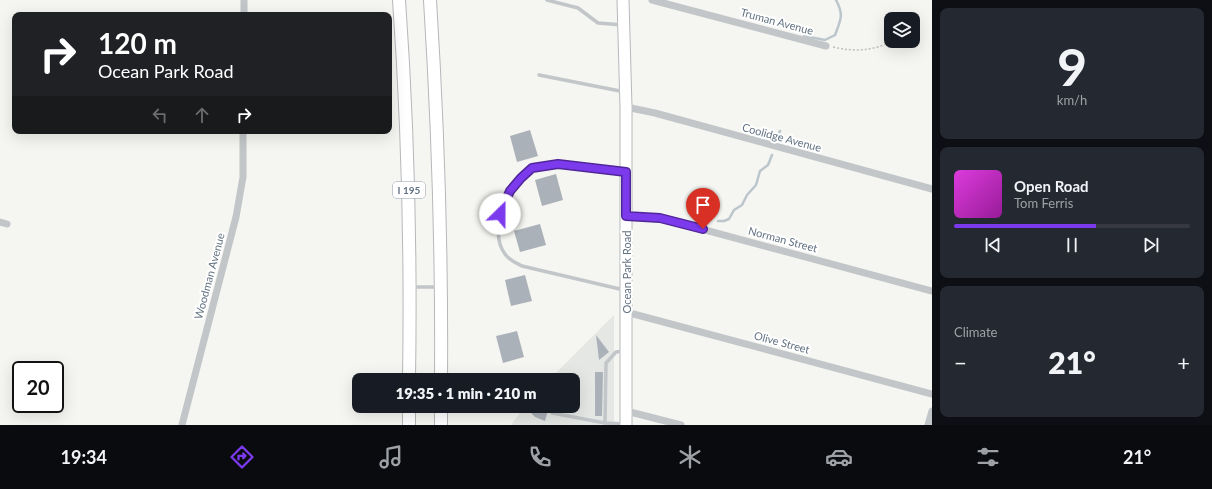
<!DOCTYPE html>
<meta charset="utf-8">
<style>
:root{--surface:#171b24;--page:#242831;--text:#f1f3f6;--muted:#9ea1a6;--line:#363941;--accent:#7c3aed}
body{margin:0;font-family:Lato,sans-serif;background:var(--page);color:var(--text);height:100vh;display:flex;flex-direction:column;font-size:15px;white-space:nowrap}
*{box-sizing:border-box;margin:0}
p{font-size:13px;color:var(--muted)}
.icon{flex:none;width:22px;height:22px;fill:none;stroke:currentColor;stroke-width:2;stroke-linecap:round;stroke-linejoin:round}
.map{position:relative;flex:1;overflow:hidden}
.details{display:flex;flex-direction:column;gap:8px;padding:8px;background:#0d0f14;width:280px}
.details>*{flex:none}
.hud{position:absolute;left:12px;top:12px;width:380px;height:122px;border-radius:8px;box-shadow:0 4px 16px #0002;background:#202124;color:#fff;overflow:hidden}
.fabs{position:absolute;left:884px;top:12px;display:grid;gap:8px}
.fabs a{display:grid;place-items:center;width:36px;height:36px;border-radius:8px;background:var(--surface);box-shadow:0 4px 16px #0002;font-size:20px}
.speed{position:absolute;left:12px;top:361px;display:flex;gap:8px;font-size:20px;font-weight:700;text-align:center}
.speed>*{display:grid;place-content:center;width:52px;height:52px;border-radius:50%;background:var(--surface);box-shadow:0 4px 16px #0002;line-height:1}
.speed .limit{border:2px solid #111;border-radius:6px;background:#fff;color:#111}
.pin{position:absolute;display:grid;place-items:center;width:34px;height:34px;color:#fff;margin:-41px -17px;border-radius:50% 50% 50% 0;rotate:-45deg;box-shadow:0 0 4px #0007}
.pin .icon{rotate:45deg}
.me{position:absolute;width:44px;margin:-22px;rotate:23deg;stroke-linejoin:round;filter:drop-shadow(0 0 3px #0008)}
.turn{display:flex;align-items:center;gap:14px;height:84px;padding:0 20px;font-size:18px}
.turn .icon{width:52px;height:52px;stroke-width:2.5}
.turn b{display:block;font-size:28px;line-height:34px}
.lanes{display:flex;align-items:center;height:38px;padding:0 20px;background:#0003;justify-content:center;gap:20px;direction:ltr}
.lanes .off{opacity:.35}
.big{font-size:30px;font-weight:800;line-height:1.1}
.details .tile{flex:1;display:flex;flex-direction:column;justify-content:center;gap:6px;min-width:0;padding:0 14px;border-radius:8px;background:var(--page)}
.details .dial{align-items:center;gap:0}
.dial b{font-size:52px;line-height:1}
.song{display:flex;align-items:center;gap:12px}
.cover{width:48px;height:48px;border-radius:6px;background:linear-gradient(135deg,hsl(300 70% 55%),hsl(300 70% 35%))}
.played{height:4px;border-radius:2px;background:linear-gradient(90deg,var(--accent) 60%,var(--line) 60%)}
.keys{display:flex;justify-content:space-around;direction:ltr}
.heat{display:flex;justify-content:space-between;align-items:center;font-size:22px;direction:ltr}
.trip{position:absolute;left:352px;top:373px;width:228px;height:40px;border-radius:8px;background:var(--surface);box-shadow:0 4px 16px #0002;font-weight:800;line-height:40px;text-align:center}
.tabs{display:flex;height:64px;justify-content:space-around;align-items:center;background:#090b0e;color:var(--muted)}
.tabs .icon{width:28px;height:28px}
.tabs .current{color:var(--accent)}
.tabs b{font-size:18px;color:var(--text)}
main{display:flex;flex:1;min-height:0}
.map>svg:first-child{display:block}
.built{fill:#e5e7e5}
.lines{fill:none;stroke-linecap:round;stroke-linejoin:round}
.stream{stroke:#bbc6cc;stroke-width:2.5}
.building{fill:#aab1b8}
.primary-casing{stroke:#b5b9bd;stroke-width:13}
.motorway-casing{stroke:#b5b8bb;stroke-width:14}
.path{stroke:#bcbec0;stroke-width:1.5;stroke-dasharray:2 2;stroke-linecap:butt}
.service{stroke:#c2c6c9;stroke-width:3.5}
.minor{stroke:#c2c6c9;stroke-width:7}
.primary{stroke:#fff;stroke-width:11}
.motorway{stroke:#fff;stroke-width:12}
.route-casing{stroke:#51269a;stroke-width:10}
.route{stroke:#7c3aed;stroke-width:7}
.labels{text-anchor:middle;dominant-baseline:central;stroke-width:4;stroke-linejoin:round;paint-order:stroke}
.shield{fill:#fff;stroke:#929da8;stroke-width:1}
.shield-label{font-size:10px;font-weight:bold;fill:#637383}
.street-label{font-size:11px;fill:#637383;stroke:#fff}
</style>
<main>
<div class="map">
<svg width="932" height="425" viewBox="0 0 932 425">
<rect width="100%" height="100%" fill="#f5f5f1"/>
<path class="built" d="M614,315V425H511L525,406H573V380H549Z"/>
<g class="lines">
<path class="stream" d="M804,36L825,40L835,35C841,19 844,15 836,0
M777,138L780,131
M718,221H724L729,219L734,210L742,205L747,195L756,185L760,171L768,165L772,155"/>
</g>
<path class="building" d="M530,130L538,156L517,162L510,136Z
M556,174L563,200L542,206L535,180Z
M540,224L546,245L520,252L514,231Z
M525,275L532,301L511,306L505,280Z
M517,331L524,357L503,363L496,336Z
M596,335L609,352L599,360Z
M595,372H603L602,416H595Z
M531,406H549L545,421L535,417L527,409Z"/>
<g class="lines">
<defs>
<path id="primary" d="M623,0L626,107V425"/>
<path id="motorway" d="M399,0C408,127 411,253 409,380
M430,0C438,127 442,253 441,380
M409,425V406
M441,425V406"/>
</defs>
<use href="#primary" class="primary-casing"/>
<use href="#motorway" class="motorway-casing"/>
<path class="path" d="M833,47C855,52 872,51 893,41"/>
<path class="service" d="M547,0L578,8L598,23L623,25
M539,75L625,92
M412,287H440
M624,290L522,266C516,263 509,260 505,254C487,231 508,178 534,168C557,159 600,169 625,172
M552,413L605,423
M624,424L605,423L606,363L616,352L625,351"/>
<path class="minor" d="M652,0L826,46
M244,15V0
M626,107L655,113L932,189
M626,216L668,220L932,291
M0,222L7,224
M626,312L932,394
M626,411L681,425
M182,425L236,217L243,177V131
M928,425L932,411"/>
<use href="#primary" class="primary"/>
<use href="#motorway" class="motorway"/>
</g>
<g class="lines">
<defs>
<path id="route" d="M500,214L510,191L521,178L532,168L558,164L626,172V216L660,218L703,229"/>
</defs>
<use href="#route" class="route-casing"/>
<use href="#route" class="route"/>
</g>
<g class="labels">
<rect class="shield" x="393" y="182" width="32" height="16" rx="3"/>
<g class="shield-label">
<text x="409" y="190">I 195</text>
</g>
<g class="street-label">
<text transform="translate(777 21) rotate(15)">Truman Avenue</text>
<text transform="translate(782 137) rotate(15)">Coolidge Avenue</text>
<text transform="translate(783 239) rotate(15)">Norman Street</text>
<text transform="translate(626 272) rotate(-90)">Ocean Park Road</text>
<text transform="translate(209 276) rotate(-75)">Woodman Avenue</text>
<text transform="translate(782 342) rotate(15)">Olive Street</text>
</g>
</g>
</svg>
<div class="fabs">
<a><svg class="icon" aria-label="layers" viewBox="0 0 24 24"><path d="M12 4l9 5-9 5-9-5zM3 14l9 5 9-5"/></svg></a>
</div>
<div class="speed"><div class="limit">20</div></div>
<div class="pin" style="left:703px;top:229px;background:#d93025"><svg class="icon" aria-label="arrive" viewBox="0 0 24 24"><path d="M6 21V4h12l-3 4 3 4H6"/></svg></div>
<svg class="me" style="left:500px;top:214px" viewBox="-20 -20 40 40"><circle r="19" fill="#fff"/><path d="M0-13L10 11 0 6-10 11z" fill="#7c3aed"/></svg>
<div class="trip">19:35 · 1 min · 210 m</div>
<div class="hud">
<div class="turn"><svg class="icon" aria-label="right" viewBox="0 0 24 24"><path d="M7 20v-9h11M14 6l5 5-5 5"/></svg><div><b>120 m</b>Ocean Park Road</div></div>
<div class="lanes"><svg class="icon off" aria-label="left" viewBox="0 0 24 24"><path d="M17 20v-9H6M10 6l-5 5 5 5"/></svg><svg class="icon off" aria-label="ahead" viewBox="0 0 24 24"><path d="M12 20V5M6 11l6-6 6 6"/></svg><svg class="icon" aria-label="right" viewBox="0 0 24 24"><path d="M7 20v-9h11M14 6l5 5-5 5"/></svg></div>
</div>
</div>
<section class="details">
<div class="tile dial"><b>9</b><p>km/h</p></div>
<div class="tile">
<div class="song"><i class="cover"></i><div><b>Open Road</b><p>Tom Ferris</p></div></div>
<div class="played"></div>
<div class="keys"><svg class="icon" aria-label="previous" viewBox="0 0 24 24"><path d="M18 5L8 12l10 7zM5 5v14"/></svg><svg class="icon" aria-label="pause" viewBox="0 0 24 24"><path d="M8 5v14M16 5v14"/></svg><svg class="icon" aria-label="next" viewBox="0 0 24 24"><path d="M6 5l10 7-10 7zM19 5v14"/></svg></div>
</div>
<div class="tile"><p>Climate</p>
<div class="heat"><a>−</a><b class="big">21°</b><a>+</a></div>
</div>
</section>
</main>
<nav class="tabs">
<b>19:34</b>
<svg class="icon current" aria-label="directions" viewBox="0 0 24 24"><path d="M12 3l9 9-9 9-9-9zM9 14v-3h6M13 9l2 2-2 2"/></svg>
<svg class="icon" aria-label="music" viewBox="0 0 24 24"><path d="M9 18V5l10-2v13"/><circle cx="6" cy="18" r="3"/><circle cx="16" cy="16" r="3"/></svg>
<svg class="icon" aria-label="phone" viewBox="0 0 24 24"><path d="M5 4h4l2 5-3 2q2 4 5 5l2-3 5 2v4C11 20 4 13 5 4z"/></svg>
<svg class="icon" aria-label="climate" viewBox="0 0 24 24"><path d="M12 3v18M4 7l16 10M4 17L20 7"/></svg>
<svg class="icon" aria-label="car" viewBox="0 0 24 24"><path d="M5 17H2v-5l4-1 3-4h7l3 4 3 1v5h-3M9 17h6M6 11h13"/><circle cx="7" cy="17" r="2"/><circle cx="17" cy="17" r="2"/></svg>
<svg class="icon" aria-label="filters" viewBox="0 0 24 24"><path d="M4 7h16M4 17h16"/><circle cx="9" cy="7" r="2"/><circle cx="15" cy="17" r="2"/></svg>
<b>21°</b>
</nav>
